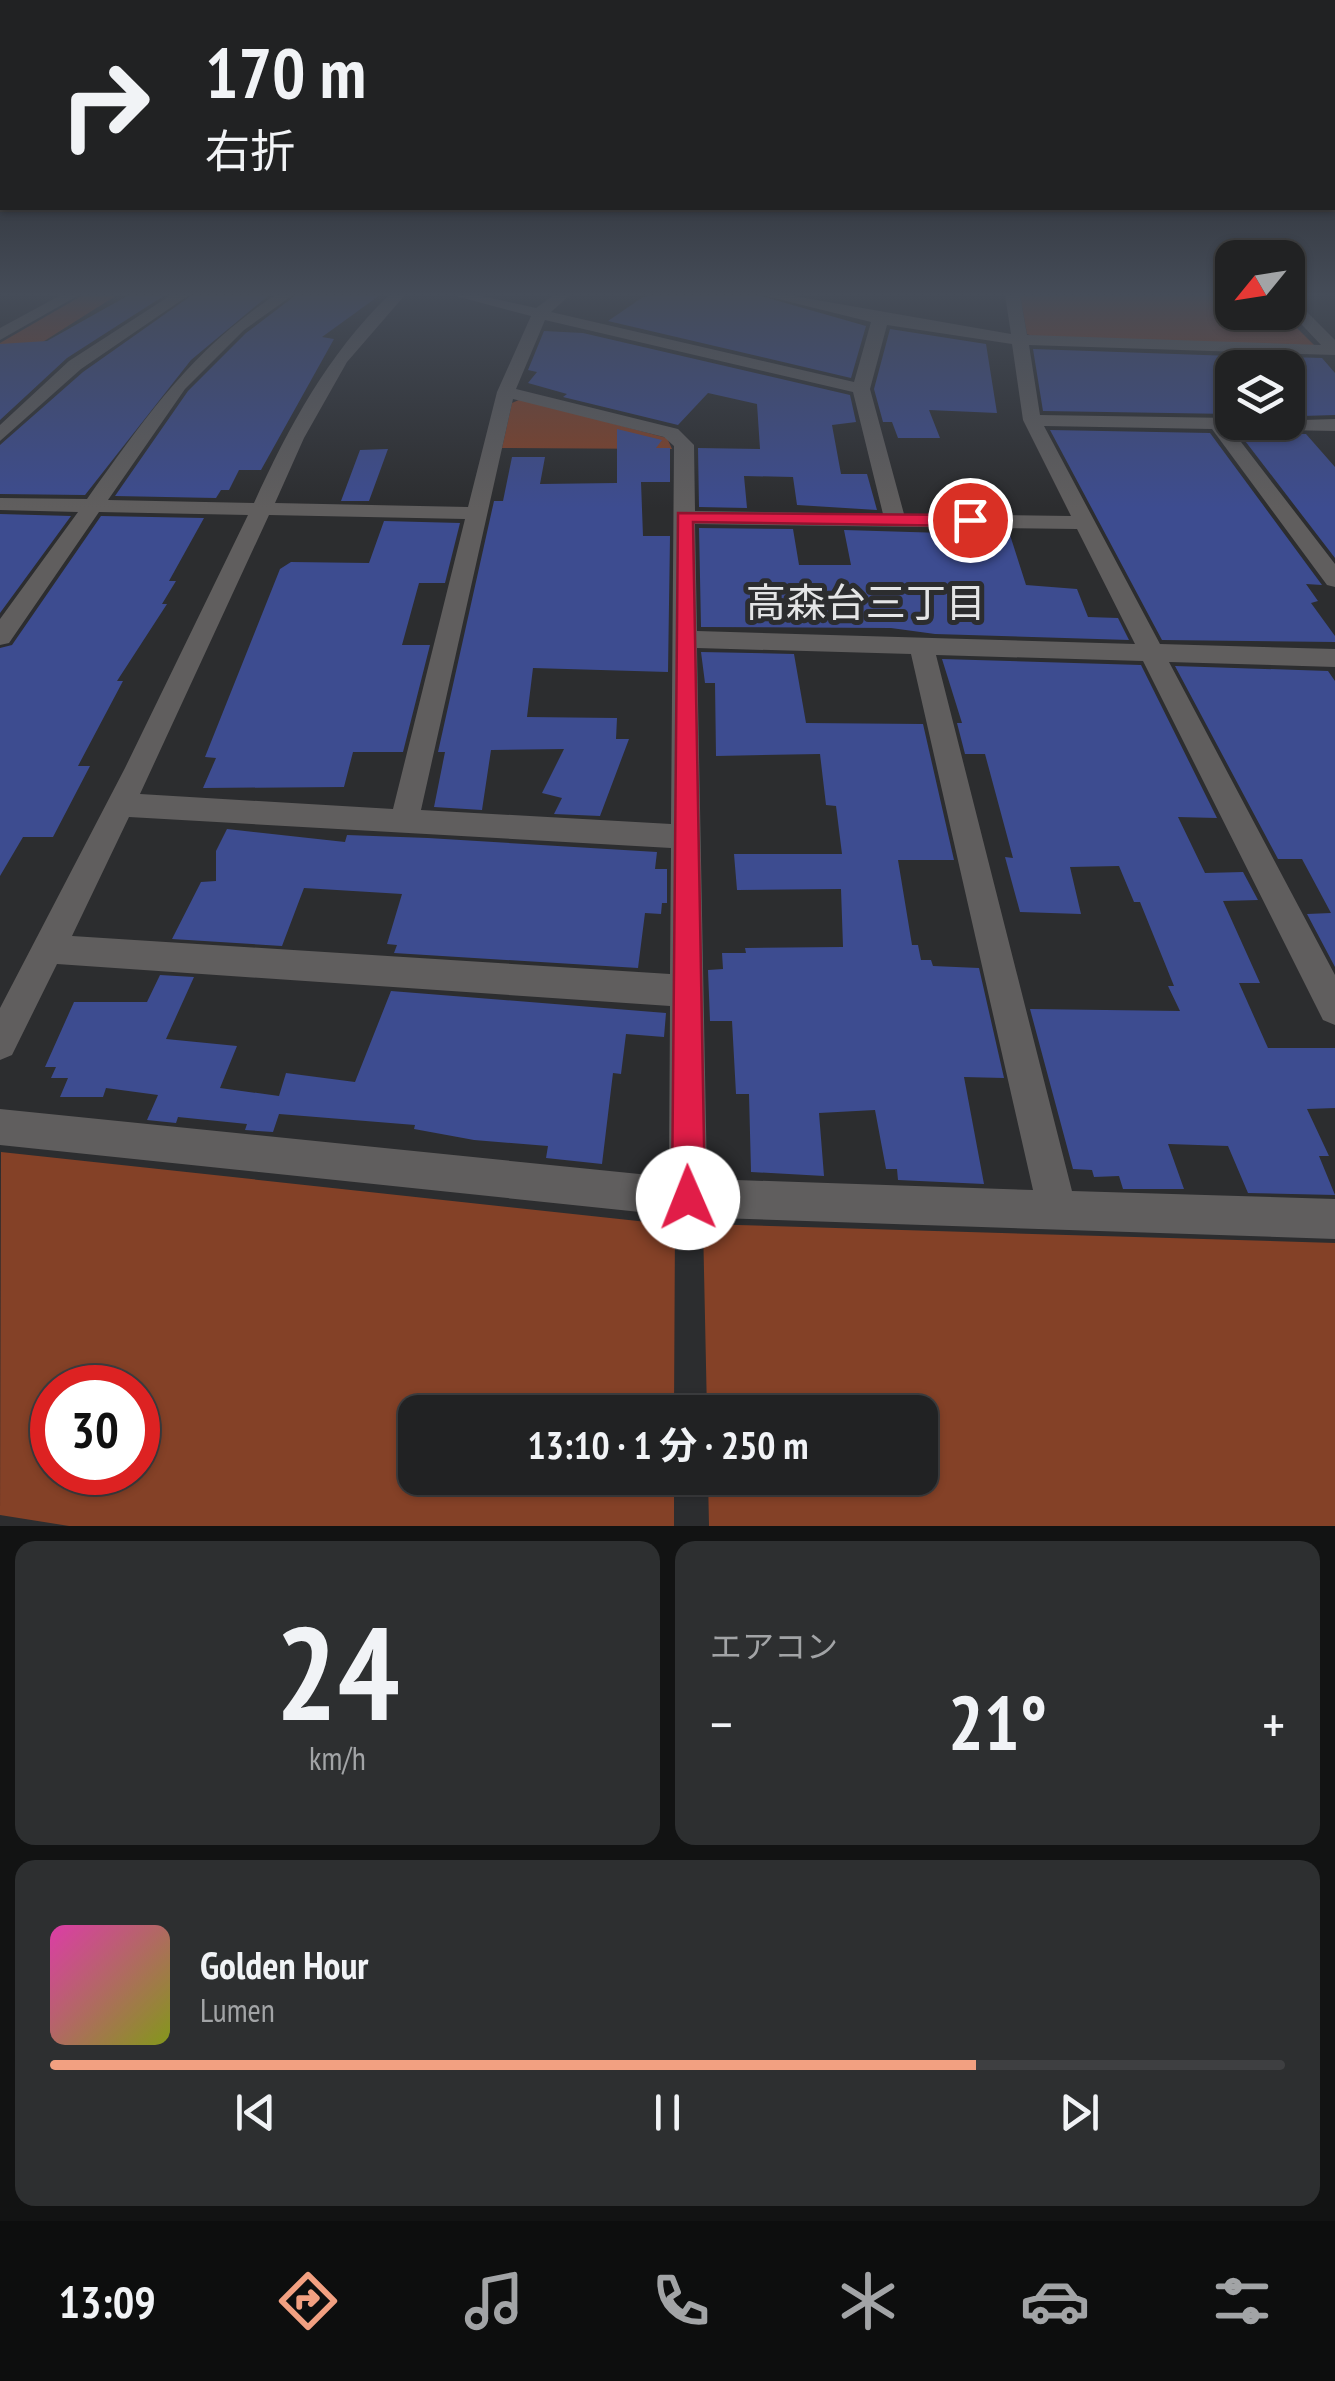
<!DOCTYPE html>
<html lang="ja">
<meta charset="utf-8">
<style>
:root{--surface:#212223;--page:#2d2f30;--text:#f1f3f6;--muted:#a2a4a6;--line:#3e3f41;--accent:#f2a081}
body{margin:0;font-family:"PT Sans Narrow","Noto Sans JP",sans-serif;background:var(--page);color:var(--text);height:100vh;display:flex;flex-direction:column;font-size:38px;white-space:nowrap}
*{box-sizing:border-box;margin:0}
p{font-size:32px;color:var(--muted)}
.icon{flex:none;width:55px;height:55px;fill:none;stroke:currentColor;stroke-width:2;stroke-linecap:round;stroke-linejoin:round}
.map{position:relative;height:1526px;overflow:hidden}
.panel{display:flex;flex-direction:column;gap:15px;padding:15px;background:#121313;flex:1}
.panel>*{flex:none}
.guide{position:absolute;left:0px;top:0px;width:1335px;height:210px;box-shadow:0 2px 8px #0004,0 0 0 2px var(--line);background:#212223;color:var(--text);overflow:hidden}
.needle{width:65px;rotate:240deg}
.buttons{position:absolute;left:1215px;top:240px;display:grid;gap:20px}
.buttons a{display:grid;place-items:center;width:90px;height:90px;border-radius:20px;background:var(--surface);box-shadow:0 2px 8px #0004,0 0 0 2px var(--line);font-size:50px}
.speed{position:absolute;left:30px;top:1365px;display:flex;gap:20px;font-size:50px;font-weight:700;text-align:center}
.speed>*{display:grid;place-content:center;width:130px;height:130px;border-radius:50%;background:var(--surface);box-shadow:0 2px 8px #0004,0 0 0 2px var(--line);line-height:1}
.speed .limit{border:15px solid #d22;background:#fff;color:#111}
.pin{position:absolute;display:grid;place-items:center;width:85px;height:85px;color:#fff;margin:-42px;border:5px solid #fff;border-radius:50%;box-shadow:0 2px 10px #0007}
.me{position:absolute;width:110px;margin:-55px;rotate:359deg;stroke-linejoin:round;filter:drop-shadow(0 0 8px #0008)}
.turn{display:flex;align-items:center;gap:35px;height:210px;padding:0 40px;font-size:45px}
.turn .icon{width:130px;height:130px;stroke-width:2.5}
.turn b{display:block;font-size:70px;line-height:85px}
.big{font-size:75px;font-weight:700;line-height:1.1}
.panel .tile{flex:1;display:flex;flex-direction:column;justify-content:center;gap:15px;min-width:0;padding:0 35px;border-radius:20px;background:var(--page)}
.panel .dial{align-items:center;gap:0}
.dial b{font-size:130px;line-height:1}
.song{display:flex;align-items:center;gap:30px}
.cover{width:120px;height:120px;border-radius:15px;background:linear-gradient(135deg,hsl(320 70% 55%),hsl(70 70% 35%))}
.played{height:10px;border-radius:5px;background:linear-gradient(90deg,var(--accent) 75%,var(--line) 75%)}
.keys{display:flex;justify-content:space-around;direction:ltr}
.heat{display:flex;justify-content:space-between;align-items:center;font-size:55px;direction:ltr}
.panel .tiles{flex:1;display:grid;gap:15px;grid-template-columns:1fr 1fr}
.tile:last-child{grid-column:span 2}
.trip{position:absolute;left:398px;top:1395px;width:540px;height:100px;border-radius:20px;background:var(--surface);box-shadow:0 2px 8px #0004,0 0 0 2px var(--line);font-weight:700;line-height:100px;text-align:center}
.menu{display:flex;height:160px;justify-content:space-around;align-items:center;background:#0d0e0e;color:var(--muted)}
.menu .icon{width:70px;height:70px}
.menu .active{color:var(--accent)}
.menu b{font-size:45px;color:var(--text)}
.map>svg:first-child{display:block}
.green{fill:#844127;fill-rule:evenodd}
.building{fill:#3d4c90}
.lines{fill:none;stroke-linecap:round;stroke-linejoin:round}
.minor{fill:#605e5e;fill-rule:evenodd}
.route{fill:#e11d48;stroke:#92132f;stroke-width:2.5}
.labels{text-anchor:middle;dominant-baseline:central;stroke-width:10;stroke-linejoin:round;paint-order:stroke}
.neighbourhood-label{font-size:40px;fill:#e4e5e6;stroke:#2c2d2f}
</style>
<div class="map">
<svg width="1335" height="1526" viewBox="0 0 1335 1526">
<rect width="100%" height="100%" fill="#2c2d2f"/>
<path class="green" d="M83,295H117L0,369V343Z
M1020,295L1232,296V312L1282,313L1315,346L1035,337L1027,334Z
M521,399L667,438L672,449L502,448L512,403Z
M1,1152L675,1225L674,1412H415V1478H674V1526H69L0,1515ZM52,1388H138V1472H52Z
M703,1224L1335,1243V1526H709L708,1478H920V1412H707Z"/>
<path class="building" d="M129,295H165L67,358L0,420V344L47,341Z
M192,295H269L191,360L85,495L0,494V445L83,372Z
M296,295H380L322,337L334,339L261,470H239L229,490H221L216,498L115,496L188,391L246,333Z
M655,295H758L866,326L851,378L608,321L643,297Z
M890,329L986,344L997,413L929,410L940,438H898L892,422H883L874,389Z
M544,331L583,333L850,395L856,422L832,425L841,474H867L877,510L797,505L793,477L744,476L747,508L699,507L698,448L760,449L757,404L708,393L678,425L563,397L567,394L528,383L537,372L528,370Z
M1033,349L1232,356V414L1043,411Z
M1249,356L1322,358L1335,373V415L1302,416L1288,400V368H1259Z
M617,429L662,440L656,448H670V482H641L643,536H670L668,672L533,668L527,717L617,718L616,739H629L600,816L554,814L562,798L542,793L564,749L491,750L482,810L434,807L445,752H438L494,501H503L512,457H545L540,484L617,483Z
M1050,430L1210,433L1322,585L1306,584L1318,601L1311,603L1335,636V642L1162,640Z
M1239,433L1306,434L1335,467V558Z
M388,449L369,501H341L360,450Z
M0,514L71,516L0,613Z
M101,516L204,518L169,581H176L162,604H167L117,681H123L78,766H90L53,837H23L0,876V648L12,645Z
M384,521L460,523L445,583H419L402,645H430L403,752H353L344,787L203,788L216,758L205,757L280,569L291,562L369,563Z
M699,528L793,529L799,565H851L844,530L1010,535L1026,585L1077,589L1088,617L1118,618L1129,640L935,634L891,628L701,627Z
M701,652L794,654L806,723L923,724L954,860H898L912,945H918L921,960H931L933,966L979,968L1004,1078L964,1077L984,1184L898,1180L897,1169H886L875,1110L819,1113L824,1176L751,1172L749,1094H736L732,1021H710L708,970L723,969L722,953H746L745,948L843,947L841,889L737,890L734,854H842L836,806L826,805L820,754L716,756L715,683H705Z
M942,659L1141,665L1217,818L1178,817L1205,873L1243,872L1258,900L1223,901L1260,983H1239L1268,1048H1335V1108L1307,1109L1329,1156H1319L1335,1195L1248,1193L1228,1146L1168,1144L1184,1189H1123L1119,1176L1094,1177L1092,1170L1073,1169L1030,1009L1180,1011L1168,986H1174L1140,902H1134L1119,866L1070,867L1081,914L1020,912L1005,857L1013,858L985,754H965L957,723H962Z
M1175,666L1328,671L1335,681V967L1307,914L1331,913L1302,859H1278Z
M227,829L345,842L347,835L428,838L657,852L655,869H667V903H662L661,914L645,913L638,968L394,953L397,945L387,944L402,894L304,888L282,946L172,939L201,882L216,881V851Z
M160,975L194,977L166,1039L237,1046L220,1088L279,1096L286,1073L355,1082L391,991L666,1013L664,1037L626,1034L621,1074L613,1073L602,1164L546,1158L548,1146L474,1140L414,1129L415,1125L279,1114L273,1132L245,1130L247,1124L178,1117L176,1123L147,1120L158,1095L106,1088L103,1097H60L68,1078H51L56,1067H45L74,1002H147Z"/>
<g class="lines">
<path class="minor" d="M61,295H79L0,340V328Z
M171,295H189L81,369L0,441V425L69,361Z
M275,295H293L244,330L185,389L108,500L254,503C289,426 328,354 389,295H405L347,362L304,438L275,503L468,507L497,392L531,316L452,295H477L536,308L554,295H570L551,312L854,382L871,322L762,295H788L1011,334L1005,295H1020L1027,335L1321,345L1288,310V297L1294,299L1335,340V355L1029,345L1040,415L1232,418V422L1335,419V431L1231,429L1335,564V587L1327,585L1212,429L1044,426L1160,644L1335,649V667L1169,662L1335,975V1025L1323,1020L1143,661L936,655L1072,1191L1335,1199V1239L688,1217L0,1145V1109L669,1177L670,1006L57,964L12,1055L0,1060V1008L125,768L248,515L99,512L9,643L0,645V619L78,512L0,510V498L87,499C146,417 190,352 275,295ZM545,320L853,392L883,514L695,511L694,445L678,429L516,389ZM887,325L1012,344L1023,420L1071,516L904,514L870,389ZM513,399L664,437L674,446L671,824L421,810ZM269,515L465,519L393,809L140,794ZM695,524L1077,529L1135,644L697,631ZM697,648L911,654L1033,1190L707,1179ZM129,817L671,848L670,974L72,936Z"/>
</g>
<linearGradient id="sky" x2="0" y2="1"><stop stop-color="#18191a"/><stop offset="0.58" stop-color="#454c58"/><stop offset="1" stop-color="#454c58" stop-opacity="0"/></linearGradient>
<rect width="1335" height="508" fill="url(#sky)"/>
<path class="route" d="M678,513L970,515L979,520L970,526L693,522L705,1198L700,1209L688,1214L677,1209L672,1198Z"/>
<g class="labels">
<g class="neighbourhood-label">
<text x="866" y="602">高森台三丁目</text>
</g>
</g>
</svg>
<div class="buttons">
<a><svg class="needle" viewBox="-14 -14 28 28"><path d="M0-13l5 13h-10z" fill="#e53935"/><path d="M0 13l5-13h-10z" fill="#a2a4a6"/></svg></a>
<a><svg class="icon" aria-label="layers" viewBox="0 0 24 24"><path d="M12 4l9 5-9 5-9-5zM3 14l9 5 9-5"/></svg></a>
</div>
<div class="speed"><div class="limit">30</div></div>
<div class="pin" style="left:970px;top:520px;background:#d93025"><svg class="icon" aria-label="arrive" viewBox="0 0 24 24"><path d="M6 21V4h12l-3 4 3 4H6"/></svg></div>
<svg class="me" style="left:688px;top:1198px" viewBox="-20 -20 40 40"><circle r="19" fill="#fff"/><path d="M0-13L10 11 0 6-10 11z" fill="#e11d48"/></svg>
<div class="trip">13:10 · 1 分 · 250 m</div>
<div class="guide">
<div class="turn"><svg class="icon" aria-label="right" viewBox="0 0 24 24"><path d="M7 20v-9h11M14 6l5 5-5 5"/></svg><div><b>170 m</b>右折</div></div>
</div>
</div>
<section class="panel">
<div class="tiles">
<div class="tile dial"><b>24</b><p>km/h</p></div>
<div class="tile"><p>エアコン</p>
<div class="heat"><a>−</a><b class="big">21°</b><a>+</a></div>
</div>
<div class="tile">
<div class="song"><i class="cover"></i><div><b>Golden Hour</b><p>Lumen</p></div></div>
<div class="played"></div>
<div class="keys"><svg class="icon" aria-label="previous" viewBox="0 0 24 24"><path d="M18 5L8 12l10 7zM5 5v14"/></svg><svg class="icon" aria-label="pause" viewBox="0 0 24 24"><path d="M8 5v14M16 5v14"/></svg><svg class="icon" aria-label="next" viewBox="0 0 24 24"><path d="M6 5l10 7-10 7zM19 5v14"/></svg></div>
</div>
</div>
</section>
<nav class="menu">
<b>13:09</b>
<svg class="icon active" aria-label="directions" viewBox="0 0 24 24"><path d="M12 3l9 9-9 9-9-9zM9 14v-3h6M13 9l2 2-2 2"/></svg>
<svg class="icon" aria-label="music" viewBox="0 0 24 24"><path d="M9 18V5l10-2v13"/><circle cx="6" cy="18" r="3"/><circle cx="16" cy="16" r="3"/></svg>
<svg class="icon" aria-label="phone" viewBox="0 0 24 24"><path d="M5 4h4l2 5-3 2q2 4 5 5l2-3 5 2v4C11 20 4 13 5 4z"/></svg>
<svg class="icon" aria-label="climate" viewBox="0 0 24 24"><path d="M12 3v18M4 7l16 10M4 17L20 7"/></svg>
<svg class="icon" aria-label="car" viewBox="0 0 24 24"><path d="M5 17H2v-5l4-1 3-4h7l3 4 3 1v5h-3M9 17h6M6 11h13"/><circle cx="7" cy="17" r="2"/><circle cx="17" cy="17" r="2"/></svg>
<svg class="icon" aria-label="filters" viewBox="0 0 24 24"><path d="M4 7h16M4 17h16"/><circle cx="9" cy="7" r="2"/><circle cx="15" cy="17" r="2"/></svg>
</nav>
